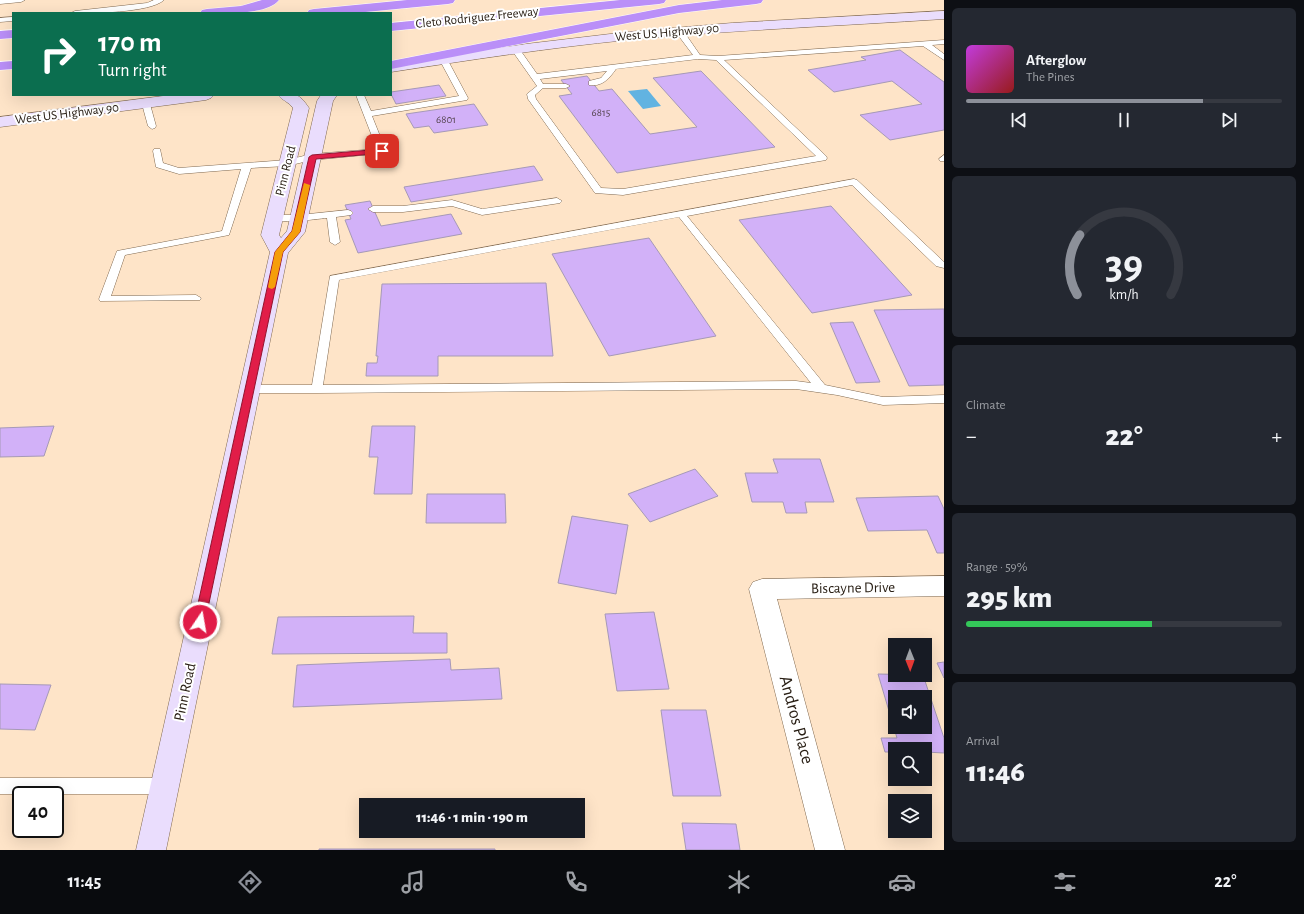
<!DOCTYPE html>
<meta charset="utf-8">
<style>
:root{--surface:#171b24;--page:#242831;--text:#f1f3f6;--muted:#9ea1a6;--line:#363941;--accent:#8c9099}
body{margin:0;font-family:"Alegreya Sans",sans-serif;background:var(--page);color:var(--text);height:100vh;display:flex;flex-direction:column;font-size:15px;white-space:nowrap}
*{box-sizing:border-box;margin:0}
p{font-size:13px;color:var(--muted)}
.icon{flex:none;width:22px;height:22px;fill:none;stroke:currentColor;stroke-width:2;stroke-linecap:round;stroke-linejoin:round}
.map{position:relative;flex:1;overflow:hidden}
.sheet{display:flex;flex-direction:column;gap:8px;padding:8px;background:#0d0f14;width:360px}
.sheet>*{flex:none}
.hud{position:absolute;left:12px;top:12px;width:380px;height:84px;border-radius:0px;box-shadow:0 4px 16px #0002;background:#0b6e4f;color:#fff;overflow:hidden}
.needle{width:26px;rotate:179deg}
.tools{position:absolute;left:888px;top:638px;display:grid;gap:8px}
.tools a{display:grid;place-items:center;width:44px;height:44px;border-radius:0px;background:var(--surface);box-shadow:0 4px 16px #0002;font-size:20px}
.speed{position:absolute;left:12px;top:786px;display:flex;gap:8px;font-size:20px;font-weight:700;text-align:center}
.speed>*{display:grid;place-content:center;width:52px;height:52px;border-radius:50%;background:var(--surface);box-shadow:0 4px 16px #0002;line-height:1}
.speed .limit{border:2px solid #111;border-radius:6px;background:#fff;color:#111}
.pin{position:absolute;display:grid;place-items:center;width:34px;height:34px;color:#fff;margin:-17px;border-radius:8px;box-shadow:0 2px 6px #0006}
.me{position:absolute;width:44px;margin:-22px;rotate:12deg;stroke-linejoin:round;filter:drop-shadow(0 0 3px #0008)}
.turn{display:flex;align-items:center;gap:14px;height:84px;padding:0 20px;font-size:18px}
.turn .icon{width:52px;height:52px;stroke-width:2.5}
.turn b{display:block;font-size:28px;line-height:34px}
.big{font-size:30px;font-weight:800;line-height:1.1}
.sheet .card{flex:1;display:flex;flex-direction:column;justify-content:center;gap:6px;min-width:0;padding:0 14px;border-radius:6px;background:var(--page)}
.sheet .dial{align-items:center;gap:0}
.dial svg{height:104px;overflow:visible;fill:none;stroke:var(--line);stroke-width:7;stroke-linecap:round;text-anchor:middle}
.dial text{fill:var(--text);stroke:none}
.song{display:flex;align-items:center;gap:12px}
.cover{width:48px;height:48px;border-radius:6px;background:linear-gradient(135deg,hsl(290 70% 55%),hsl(0 70% 35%))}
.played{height:4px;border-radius:2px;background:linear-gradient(90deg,var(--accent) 75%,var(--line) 75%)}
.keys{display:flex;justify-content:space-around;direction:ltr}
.heat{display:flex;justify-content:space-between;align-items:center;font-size:22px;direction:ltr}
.charge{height:6px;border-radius:3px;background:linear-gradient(90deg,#34c759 59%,var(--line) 0)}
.trip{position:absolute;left:359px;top:798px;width:226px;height:40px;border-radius:0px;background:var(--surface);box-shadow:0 4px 16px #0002;font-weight:800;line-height:40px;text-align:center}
.tabs{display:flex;height:64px;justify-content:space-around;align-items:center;background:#090b0e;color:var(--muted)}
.tabs .icon{width:28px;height:28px}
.tabs .active{color:var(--accent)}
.tabs b{font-size:18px;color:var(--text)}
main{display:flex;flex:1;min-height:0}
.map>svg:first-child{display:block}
.water{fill:#62b3e1}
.building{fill:#d2b1f8;stroke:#a699b7;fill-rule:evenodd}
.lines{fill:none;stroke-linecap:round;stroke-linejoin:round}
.lane-casing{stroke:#806950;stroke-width:1}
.street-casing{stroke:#806950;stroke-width:1}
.secondary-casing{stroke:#806950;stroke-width:1}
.highway-casing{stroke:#fff;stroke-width:1}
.lane{fill:#fff;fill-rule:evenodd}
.street{fill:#fff;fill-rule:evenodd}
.secondary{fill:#eaddfd;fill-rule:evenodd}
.highway{fill:#ba8ff8;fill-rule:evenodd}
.route{fill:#e11d48;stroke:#92132f}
.slow{fill:#f59e0b}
.labels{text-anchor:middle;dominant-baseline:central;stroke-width:4;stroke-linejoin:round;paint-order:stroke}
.far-number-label{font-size:11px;fill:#54444e}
.far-street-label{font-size:13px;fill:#2a2016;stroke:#fff}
.street-label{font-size:15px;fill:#2a2016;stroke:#fff}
.near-street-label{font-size:18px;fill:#2a2016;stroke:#fff}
</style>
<main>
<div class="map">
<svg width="944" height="850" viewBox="0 0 944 850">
<rect width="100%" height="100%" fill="#fee4c8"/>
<path class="water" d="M647,89L661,106L643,109L628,91Z"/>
<path class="building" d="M900,50L944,82V130L890,140L860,115L922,104L892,81L834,92L808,70L866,60L861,57Z
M701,71L775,147L617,173L559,96L572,94L561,80L587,76L599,91L612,89L650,134L697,127L653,78Z
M439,85L446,96L396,104L391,94V92Z
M474,104L488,125L434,133L429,126L414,128L406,114Z
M534,166L543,180L411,202L404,187Z
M370,201L381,226L451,214L462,234L358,253L345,220L351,219L345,205Z
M831,206L912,295L812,313L739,220Z
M649,238L716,336L609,356L552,254Z
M546,283L553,356H438V376H366L367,363H377L378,356H376L382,284Z
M944,309V385L909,386L874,310Z
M853,322L880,382L856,383L830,323Z
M54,426L44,456L0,457V428Z
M372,426H415L412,494H374L378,457H369Z
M773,459H820L834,502H805L807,513H786L783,502H752L745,473H778Z
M695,469L718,496L650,522L628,494Z
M427,494H505L506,523H426Z
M938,496L944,509V553H937L927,530L868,531L856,498Z
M572,516L628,525L616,594L558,583Z
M654,612L669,689L617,691L605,614Z
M414,616L413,633H447V653L272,654L278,617Z
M450,659L451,670L499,668L502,699L293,707L297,665Z
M944,662V678L937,663Z
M878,674L923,675L944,738V753L925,752V749H895V752H885L881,738H897ZM895,697H925V727H895Z
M0,684L51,685L35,730L0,729Z
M661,710H706L721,796H673Z
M682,823L736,824L740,850H686Z
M319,849H495V850H319Z"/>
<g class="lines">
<defs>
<path id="lane" d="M0,0H25L21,2L0,4Z
M154,0H164C150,13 91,13 71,13L75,11L147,3Z
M13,17V21L0,22V18Z
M676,29H682L700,55L718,56L944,40V44L932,45L944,54V60L923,46L724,60L826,156L827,158L826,160L623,195L595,193L528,99L527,94L537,86L511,49L515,47H518L537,74L693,55L675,31ZM698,59L716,60L816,156L623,189L601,188L536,99L535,95L543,88H566L570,86L566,84H543L540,79L607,71L601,78L589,81V85C602,87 609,79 616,69Z
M438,53H441L445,55L468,98L467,100L372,116L386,151L385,153L312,160L287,166L251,168L229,235L125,255L111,296L196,295L201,298L200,300L100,301L99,299L117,251L222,231L241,169L179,174L156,167L153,151L154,149H160L163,163L179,168L287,160L312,154L377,149L356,95H364L371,111L459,96L437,55Z
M146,101L150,104L156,126L155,128L152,129L148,126L142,104Z
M944,155V161H940L939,159Z
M854,179L857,180L944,262V268L936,266L852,185L687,216L825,385L883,397L944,395V403L883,405L837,395L796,389L317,393H250L246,392L244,389L246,386L250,385H312L330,276ZM679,217L811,383L796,381L323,385L339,280Z
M557,198L562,201L560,203L482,215L452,206L403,212H373L368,209L373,206H403L452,200L482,209Z
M348,210L351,211L353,213L351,215L336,217L340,242L335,245L330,242L327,218C315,219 276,225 269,218L274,215H299Z
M0,778H165L171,781L173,786L171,791L165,794H0Z"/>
<path id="street" d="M944,576V596L777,599L845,850H815L749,589L753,582L762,579Z"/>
<path id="secondary" d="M944,11V19C838,26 733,30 627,40C548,48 470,60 391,72V64L526,44L627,32L732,23Z
M171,95H214L211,98L206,100L0,127V117Z
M278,95C297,95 298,92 309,108L279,235L281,238L287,231L317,101L321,95H337L333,101L305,232L288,253L166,850H136L270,252L261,235L293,108C289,102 283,101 278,95Z"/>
<path id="highway" d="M262,0H279C267,16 218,13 200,13L202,10L207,9L241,6Z
M407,0H455L453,3L448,4L355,13H307L309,10L314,9Z
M620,0H666L664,3L659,4L391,31V23Z
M722,0H763L761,3L756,4L679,13L391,69V61L679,5Z
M13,30V38L0,39V31Z
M13,61V69L0,70V62Z"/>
</defs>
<use href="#lane" class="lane-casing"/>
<use href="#street" class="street-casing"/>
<use href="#secondary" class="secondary-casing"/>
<use href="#highway" class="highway-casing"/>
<use href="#lane" class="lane"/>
<use href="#street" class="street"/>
<use href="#secondary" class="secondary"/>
<use href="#highway" class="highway"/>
</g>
<path class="route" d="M382,149L384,150V153L316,159L300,232L283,252L205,622L204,625L200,626L196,625L194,622L275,252L292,231L309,157L312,155Z"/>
<path class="slow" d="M304,183L310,185L300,232L283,252L275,287L272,289L269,288L268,287L275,252L292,231Z"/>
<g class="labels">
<g class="far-number-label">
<text x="601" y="112">6815</text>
<text x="446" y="119">6801</text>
</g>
<g class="far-street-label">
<text transform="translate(477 18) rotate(-6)">Cleto Rodriguez Freeway</text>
<text transform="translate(667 33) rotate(-5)">West US Highway 90</text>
<text transform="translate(67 114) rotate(-7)">West US Highway 90</text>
<text transform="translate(286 171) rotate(-76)">Pinn Road</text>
</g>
<g class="street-label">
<text transform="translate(853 588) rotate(-1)">Biscayne Drive</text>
<text transform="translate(185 692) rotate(-78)">Pinn Road</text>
</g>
<g class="near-street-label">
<text transform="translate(796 720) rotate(75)">Andros Place</text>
</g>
</g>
</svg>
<div class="tools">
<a><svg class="needle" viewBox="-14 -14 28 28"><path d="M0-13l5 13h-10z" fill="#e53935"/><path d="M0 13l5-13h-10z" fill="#9ea1a6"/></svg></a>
<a><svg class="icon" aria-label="sound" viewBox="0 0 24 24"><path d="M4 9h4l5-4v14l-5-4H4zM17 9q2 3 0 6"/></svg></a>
<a><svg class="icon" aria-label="search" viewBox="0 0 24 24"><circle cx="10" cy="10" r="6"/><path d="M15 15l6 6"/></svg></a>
<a><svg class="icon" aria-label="layers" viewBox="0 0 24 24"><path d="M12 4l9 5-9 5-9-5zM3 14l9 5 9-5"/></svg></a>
</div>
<div class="speed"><div class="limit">40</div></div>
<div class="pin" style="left:382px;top:151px;background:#d93025"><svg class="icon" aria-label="arrive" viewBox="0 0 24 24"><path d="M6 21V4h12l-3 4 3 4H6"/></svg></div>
<svg class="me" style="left:200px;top:622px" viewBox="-20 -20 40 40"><circle r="17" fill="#e11d48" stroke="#fff" stroke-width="3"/><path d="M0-11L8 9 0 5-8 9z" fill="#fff"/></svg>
<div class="trip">11:46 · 1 min · 190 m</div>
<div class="hud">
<div class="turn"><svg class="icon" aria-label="right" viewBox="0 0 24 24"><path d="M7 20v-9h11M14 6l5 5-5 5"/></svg><div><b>170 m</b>Turn right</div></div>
</div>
</div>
<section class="sheet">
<div class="card">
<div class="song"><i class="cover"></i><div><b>Afterglow</b><p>The Pines</p></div></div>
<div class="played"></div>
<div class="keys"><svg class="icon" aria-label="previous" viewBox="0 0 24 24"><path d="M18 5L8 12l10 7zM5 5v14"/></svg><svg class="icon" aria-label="pause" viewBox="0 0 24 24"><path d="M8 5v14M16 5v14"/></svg><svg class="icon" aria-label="next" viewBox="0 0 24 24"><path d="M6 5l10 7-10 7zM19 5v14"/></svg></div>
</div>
<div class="card dial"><svg viewBox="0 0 100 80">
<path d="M14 69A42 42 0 1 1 86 69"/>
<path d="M14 69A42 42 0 0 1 16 23" stroke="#8c9099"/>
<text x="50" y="56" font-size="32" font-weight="700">39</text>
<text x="50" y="72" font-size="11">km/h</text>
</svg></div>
<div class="card"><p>Climate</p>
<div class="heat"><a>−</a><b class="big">22°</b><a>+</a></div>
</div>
<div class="card"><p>Range · 59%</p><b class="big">295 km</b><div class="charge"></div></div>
<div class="card"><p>Arrival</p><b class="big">11:46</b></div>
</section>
</main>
<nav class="tabs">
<b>11:45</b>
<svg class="icon active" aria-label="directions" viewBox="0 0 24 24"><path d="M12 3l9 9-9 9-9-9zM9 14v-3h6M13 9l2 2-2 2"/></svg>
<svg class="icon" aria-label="music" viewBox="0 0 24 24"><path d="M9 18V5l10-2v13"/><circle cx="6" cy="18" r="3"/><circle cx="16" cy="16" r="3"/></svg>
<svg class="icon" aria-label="phone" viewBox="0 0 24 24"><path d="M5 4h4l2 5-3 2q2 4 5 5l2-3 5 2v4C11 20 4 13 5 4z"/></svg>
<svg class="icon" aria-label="climate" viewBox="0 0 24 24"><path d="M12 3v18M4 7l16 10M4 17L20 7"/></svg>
<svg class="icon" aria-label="car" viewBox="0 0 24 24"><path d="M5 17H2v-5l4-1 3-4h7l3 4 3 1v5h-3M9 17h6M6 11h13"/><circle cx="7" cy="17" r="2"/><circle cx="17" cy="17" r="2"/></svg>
<svg class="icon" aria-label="filters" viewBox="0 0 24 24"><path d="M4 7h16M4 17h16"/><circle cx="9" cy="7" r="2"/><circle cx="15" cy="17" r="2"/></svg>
<b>22°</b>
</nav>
